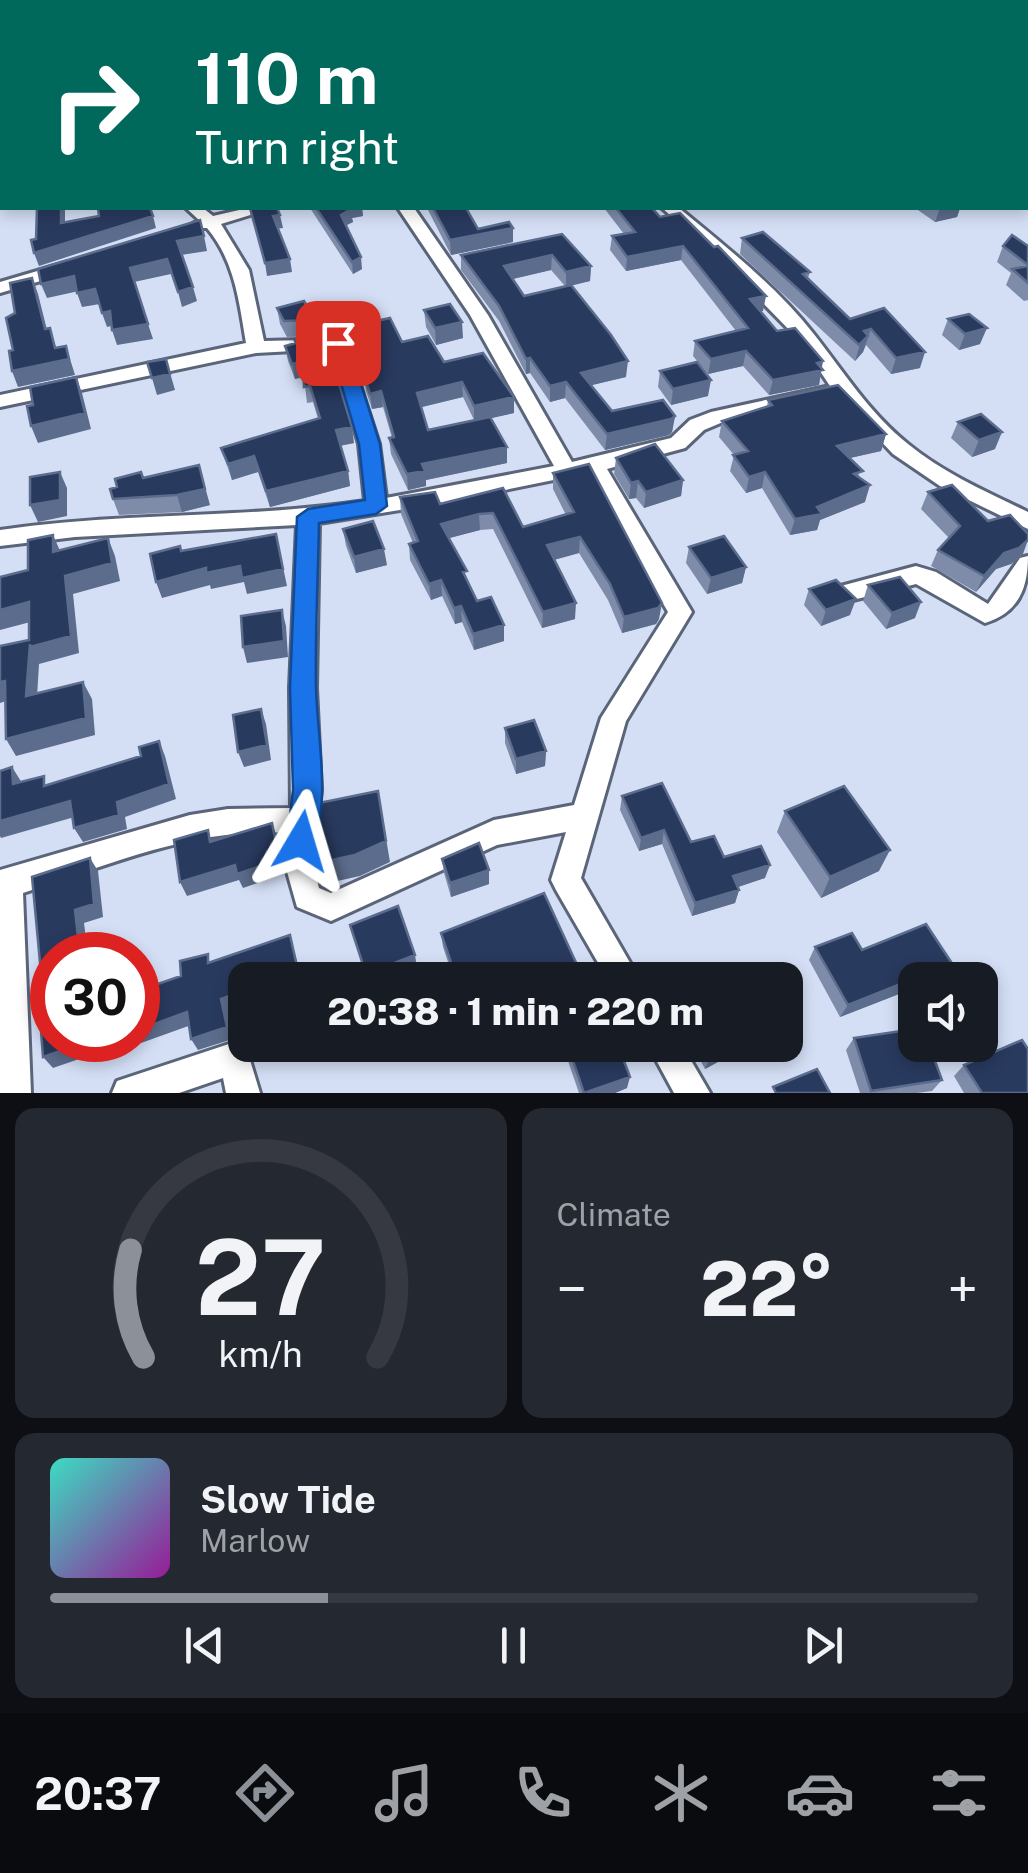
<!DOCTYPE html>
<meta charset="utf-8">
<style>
:root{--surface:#171b24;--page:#242831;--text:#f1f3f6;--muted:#9ea1a6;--line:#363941;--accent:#8c9099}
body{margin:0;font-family:"Public Sans",sans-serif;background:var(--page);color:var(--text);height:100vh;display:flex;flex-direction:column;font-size:38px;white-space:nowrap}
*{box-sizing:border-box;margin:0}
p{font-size:32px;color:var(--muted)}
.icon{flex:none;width:55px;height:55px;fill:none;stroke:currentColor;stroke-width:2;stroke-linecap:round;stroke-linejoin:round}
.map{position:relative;height:1093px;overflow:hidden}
.sheet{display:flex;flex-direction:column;gap:15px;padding:15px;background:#0d0f14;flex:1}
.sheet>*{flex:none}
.top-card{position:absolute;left:0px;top:0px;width:1030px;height:210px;box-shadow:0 5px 15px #0003;background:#00695c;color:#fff;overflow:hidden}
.tools{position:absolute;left:898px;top:962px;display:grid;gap:20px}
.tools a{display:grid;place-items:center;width:100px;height:100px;border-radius:20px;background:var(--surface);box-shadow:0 5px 15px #0003;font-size:50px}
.speed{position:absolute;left:30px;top:932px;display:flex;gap:20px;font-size:50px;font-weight:700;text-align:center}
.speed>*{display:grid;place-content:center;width:130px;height:130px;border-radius:50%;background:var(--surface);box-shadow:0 5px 15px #0003;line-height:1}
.speed .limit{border:15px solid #d22;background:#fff;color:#111}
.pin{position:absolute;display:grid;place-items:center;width:85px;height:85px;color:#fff;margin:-42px;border-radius:20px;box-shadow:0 5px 15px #0006}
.me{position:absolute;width:110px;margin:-55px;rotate:7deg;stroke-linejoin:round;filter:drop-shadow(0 0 8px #0008)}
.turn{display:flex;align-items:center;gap:35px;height:210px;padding:0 30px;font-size:45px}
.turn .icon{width:130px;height:130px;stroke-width:2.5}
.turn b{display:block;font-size:70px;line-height:85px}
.big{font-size:75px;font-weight:800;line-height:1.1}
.sheet .widget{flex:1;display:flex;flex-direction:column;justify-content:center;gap:15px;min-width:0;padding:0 35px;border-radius:20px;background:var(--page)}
.sheet .dial{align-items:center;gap:0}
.dial svg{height:260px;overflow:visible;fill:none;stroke:var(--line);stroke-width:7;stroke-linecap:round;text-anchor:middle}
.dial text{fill:var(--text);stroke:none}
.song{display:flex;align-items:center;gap:30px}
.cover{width:120px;height:120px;border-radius:15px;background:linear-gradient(135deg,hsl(170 70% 55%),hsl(300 70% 35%))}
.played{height:10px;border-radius:5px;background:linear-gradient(90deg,var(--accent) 30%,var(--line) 30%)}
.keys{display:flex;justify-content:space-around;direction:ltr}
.heat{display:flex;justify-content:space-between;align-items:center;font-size:55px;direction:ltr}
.sheet .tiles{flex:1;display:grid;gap:15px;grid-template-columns:1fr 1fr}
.widget:last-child{grid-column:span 2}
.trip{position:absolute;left:228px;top:962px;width:575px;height:100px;border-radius:20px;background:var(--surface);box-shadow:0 5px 15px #0003;font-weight:800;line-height:100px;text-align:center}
.tabs{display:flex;height:160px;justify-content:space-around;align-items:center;background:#090b0e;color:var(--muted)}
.tabs .icon{width:70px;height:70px}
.tabs .selected{color:var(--accent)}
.tabs b{font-size:45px;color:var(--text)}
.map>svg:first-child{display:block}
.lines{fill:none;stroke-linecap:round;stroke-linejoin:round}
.minor-casing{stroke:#5b6579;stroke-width:6}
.minor{fill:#fff;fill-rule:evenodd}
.wall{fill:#7e8caa;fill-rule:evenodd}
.shaded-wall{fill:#5c6c8c}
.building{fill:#293a5f;stroke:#5c6c8c;stroke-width:2.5}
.route{fill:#1a73e8;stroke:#114b97;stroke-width:2.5}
</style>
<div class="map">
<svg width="1028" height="1093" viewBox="0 0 1028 1093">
<rect width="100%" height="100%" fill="#d4dff6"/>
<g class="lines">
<defs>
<path id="minor" d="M299,0H311L312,2H300Z
M594,0H608L609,2H596Z
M984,0H996V2H984Z
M0,111H2V119H0Z
M0,185H2V195H0Z
M186,208H203L213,216L248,208H273L221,224L249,270L264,341L345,339L379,444L386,498L554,466L470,315L398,208H414L488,315L572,462L671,438L690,420L711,412L830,386L799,340L717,256L662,208H679C725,246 776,286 813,333C844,372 869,413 908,444C943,473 987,492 1028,512V529L940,486L893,454L838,396L723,422L704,430L685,448L607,469L692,612L626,721L581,878L640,980H608L556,890L551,880L566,832L497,845L331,921L297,907L284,861L288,833C195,827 109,865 23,893L31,1093H0V870L190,815L228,809L291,808L290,688L297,525L75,537L0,546V530C121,512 244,519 365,501L359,444L331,349L256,353L0,407V395L246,343C239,302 235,261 207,228H193L191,225L199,220ZM588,473L668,612L601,718L574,805L494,820L331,893L319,888L312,861L321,790L316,688L319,523L431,505Z
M68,262L74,263V271L0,293V282Z
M1028,556C1028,589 1018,613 985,623L916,584L845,602L837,599L833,593L837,587L916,566L936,572L988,604L1020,558Z
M235,1042L246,1047L260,1093H226L223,1078L179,1093H112L117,1081Z
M648,1045H682L710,1093H674Z"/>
</defs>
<use href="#minor" class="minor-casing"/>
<use href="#minor" class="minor"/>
</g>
<path class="wall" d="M715,0H759V2H717Z
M835,0H914L918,2H839Z
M310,208H362L363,216L352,218L353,222L346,225L362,269L353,274Z
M427,208H466L478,229L513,242L451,255Z
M604,208H652L763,311H760L777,331L821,368L819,385L769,395L743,366L708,374L693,356L695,341L736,331L681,260L626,271L610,250L612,236L624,234Z
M915,208H960L957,217L935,222Z
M562,234L591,266L590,281L572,285L626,377L591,385L612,411L675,416L672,432L669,435L605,450L565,398L550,402L530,373L526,374L499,321L461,270V255ZM551,270L565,286L524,296L513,279Z
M742,238L810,272L808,278L850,319L884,308L920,368L891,374L866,345L863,352L855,361L740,254Z
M1003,246H1028V300L1024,301L1006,285L1011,273L997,262Z
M277,308L315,320L317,336L287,337L280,324Z
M424,310L463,338L436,345L426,327Z
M948,319L980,344L959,350L942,335Z
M363,324L444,362L514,413L491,418L507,463L426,480V486L408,490L391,454L389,438H392L383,407L372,409L366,391L364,375L375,373V362L365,339ZM463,397L474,420L428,430L421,407Z
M294,339L354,443L340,446L348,471L350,486L270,507L258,472L232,480L221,448L318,419L313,402L307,403L304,377L295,379L288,361L285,346L295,344Z
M660,371L708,396L671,405L658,387Z
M768,400L886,434L881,451L850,458L861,479L865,502L820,520L817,530L790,535L762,488L746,493L730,471L734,455L719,437L722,421L767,407Z
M958,422L995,449L972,457L951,438Z
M616,458L683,480L681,496L644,508L636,498L629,499L614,474Z
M553,473L659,619L656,624L622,633L608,600L579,553L554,560L575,619L542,628L493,529L480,530L449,538L477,601L504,625V641L474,650L462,622L455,624L442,596L431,600L410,560L409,544L413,543L401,514L400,497L440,504L503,488L523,527L566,515L553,489Z
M143,478L210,505L182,512L119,515L113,499L117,487Z
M928,492L988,521L1023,554L1011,564L996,569L976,592L931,566L938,550L949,538L921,509Z
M343,529L387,565L356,573L346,546Z
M689,547L746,567L742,583L707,594L686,563Z
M868,585L915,618L886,629L863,601Z
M809,589L850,615L821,626L804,605Z
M505,728L546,751L545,766L516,774L505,743Z
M622,796L691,842L765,878L738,887L739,890L735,903L692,916L662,844L639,851L620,810Z
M785,811L879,871L821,898L777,832Z
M442,859L489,884L451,897L444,873Z
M441,933L584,980H454L443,947Z
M815,947L862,950L915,980V1019L899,994L840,1017L809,960Z
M854,1038L942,1080L932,1091L917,1093H860L846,1050Z
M692,1045H749L705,1069Z
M569,1049L627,1088L615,1093H579L568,1061Z
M964,1065L1028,1093H964L954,1076Z"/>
<path class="shaded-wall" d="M271,0H288V2H271Z
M61,208H65V235L61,223Z
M349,208H362L363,216L352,218L353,222L343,227L341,215Z
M940,208H960L957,217L935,222Z
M280,215L283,228L275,229L273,216Z
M153,216L156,228L39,266L34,253Z
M513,228V242L451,255L450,240Z
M204,236L207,251L181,255L177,241Z
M683,246L681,260L626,271L627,257Z
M552,255L551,270L504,281V266Z
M361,257L362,269L353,274L352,262Z
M167,259L171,274L134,282L130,268Z
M290,259L292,272L267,276L265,263Z
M591,266L590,281L566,287V272Z
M74,276L79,291L47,298L41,284Z
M32,278L38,294L51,346L45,329Z
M193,287L197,301L182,307L178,292Z
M95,289L100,304L82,307L77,293Z
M766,296L763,311L747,314L750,299Z
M110,311L115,325L107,327L102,313Z
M462,322L463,338L436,345L435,328Z
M148,324L153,339L117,345L112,330Z
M50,328L60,361L66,346L75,375L18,387L12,371L55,348Z
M987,328L980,344L959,350L965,334Z
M871,329L863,352L855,361L864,331Z
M746,351L743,366L708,374L711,359Z
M925,352L920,368L891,374L896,358Z
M530,358V373L526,374V359Z
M166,359L175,390L157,395L152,378Z
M303,361L306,376L295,379L292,364Z
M628,361L626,377L580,388L581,373Z
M823,361L819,385L769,395L773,380Z
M76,377L82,393L91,429L38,443L31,426Z
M711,380L708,396L671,405L673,389Z
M462,382L463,397L418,408L417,393Z
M566,382L565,398L550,402V386Z
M381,391L383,407L372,409L370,394Z
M514,397V413L474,422V406Z
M675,416L672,432L669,435L605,450L607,434Z
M352,427L354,443L338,446L336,430Z
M1002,432L995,449L972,457L979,440Z
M886,434L881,451L832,462L837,446Z
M507,447V463L426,480V486L408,490L407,474L422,464Z
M254,456L258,472L232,480L228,464Z
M199,465L210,505L182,512L177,495Z
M348,471L350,486L270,507L266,491Z
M60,472L67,488V516L38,522L30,505Z
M765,472L762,488L746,493L749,477Z
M683,480L681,496L644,508L646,492Z
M638,481L636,498L629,499L631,483Z
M870,485L865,502L820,520L817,530L790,535L795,519L817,507Z
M479,514L480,530L442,540L441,524Z
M276,534L287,586L247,594L244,582L211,589L210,585L162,598L156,582Z
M53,535L61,553L53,552Z
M580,537L579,553L546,562L547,545Z
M108,538L115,556L120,581L73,594L79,653L39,664L36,713L26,696L30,644L65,576Z
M1028,540L1023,554L1011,564L996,569L976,592L984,576L1004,553Z
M384,549L387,565L356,573L354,557Z
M746,567L742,583L707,594L711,578Z
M441,580L442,596L431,600L429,584Z
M856,599L850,615L821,626L826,610Z
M29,602L38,620L0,630V610Z
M921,602L915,618L886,629L892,613Z
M576,603L575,619L542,628L543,612Z
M662,603L659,619L656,624L622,633L624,617Z
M461,606L462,622L455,624L454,608Z
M282,610L286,626L288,657L247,663L243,647Z
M504,625V641L474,650L473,634Z
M5,681L15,698L0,703V682Z
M83,682L92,699L95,735L16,756L6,739Z
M261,709L266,724L271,760L244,767L238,752Z
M159,741L165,756L176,799L125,817L127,829L83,842L74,828L117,802Z
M546,751L545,766L516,774V759Z
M12,767L22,783L13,784Z
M378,791L390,862L360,876L324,884L318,863Z
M70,801L78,816L1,838L0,836V821Z
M272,823L277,837L284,874L243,888L239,880L187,896L180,882Z
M664,830L662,844L639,851L641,838Z
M890,850L879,871L821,898L830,877Z
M90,858L98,871L103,917L84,923L88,955H80L75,910Z
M770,865L765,878L729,890L733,876Z
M489,870V884L451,897L450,883Z
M739,890L735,903L692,916L695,903Z
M290,935L302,980H273Z
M415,955L417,968L387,980L384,967Z
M908,981L899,994L840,1017L848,1005Z
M245,990V1004L228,1011L233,1039L198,1050L191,1039L221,999Z
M187,1012L194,1024L141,1043L138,1039V1030Z
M92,1040H134L53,1068L43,1057Z
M483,1045H515L476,1059L475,1048Z
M733,1045H749L705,1069L710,1058Z
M630,1077L627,1088L615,1093H588Z"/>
<path class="building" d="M0,0H272L273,2H2V22H0Z
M328,0H348L349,2H329Z
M377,0H567L570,2H380Z
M619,0H655L657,2H609Z
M856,0H914L918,2H861Z
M37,208H61V223L99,216L98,208H150L153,216L34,253L31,240L36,239Z
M250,208H277L280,215L273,216L290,259L265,263Z
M316,208H350L351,209L341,215L361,257L352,262Z
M433,208H466L478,229L509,222L513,228L450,240Z
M616,208H652L660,217L680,213L714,247L718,246L766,296L750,299L777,331L795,328L823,361L817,363L823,370L773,380L746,351L711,359L695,341L748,328L683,246L627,257L612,236L635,232Z
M200,220L204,236L177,241L193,287L178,292L167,259L130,268L148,324L112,330L110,311L102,313L95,289L77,293L74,276L41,284L38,269Z
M763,232L810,272L803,274L850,319L884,308L925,352L896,358L871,329L864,331L868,336L859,345L742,238Z
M562,234L591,266L566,272L552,255L504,266L524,296L571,285L611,335L628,361L581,373L612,411L663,400L675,416L671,419L607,434L566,382L550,386L530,358L526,359L499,306L461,255Z
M1012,235L1028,246V265L1003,246Z
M1028,266V283L1012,269Z
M32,278L45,329L50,328L55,348L66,346L69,359L12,371L9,351L13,350L6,318L15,313L10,283Z
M304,301L315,320L284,321L277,308Z
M450,304L462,322L435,328L424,310Z
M969,314L987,328L965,334L948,319Z
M390,318L402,342L428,336L444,362L483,353L514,397L474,406L462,382L417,393L428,430L490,417L507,447L422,464L425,471L407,474L389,438L394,437L381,391L370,394L364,375L378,372L374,363L379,362L363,324Z
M325,338L352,427L336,430L348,471L266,491L254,456L228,464L221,448L320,418L310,386L304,387L303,361L292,364L285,346L296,343L294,339Z
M166,359L170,374L152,378L147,362Z
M697,362L711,380L673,389L660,371Z
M76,377L85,413L31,426L27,406L33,405L30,387Z
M838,385L886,434L837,446L863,471L854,474L870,485L817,507L822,514L795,519L765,472L749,477L733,455L748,451L722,421L772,405L768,400Z
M981,414L1002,432L979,440L958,422Z
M655,444L683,480L646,492L638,481L631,483L616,458Z
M589,464L662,603L658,608L624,617L610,584L580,537L547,545L576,603L543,612L493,513L479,514L441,524L467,571L463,572L477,601L491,597L504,625L473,634L461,606L454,608L441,580L429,584L409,544L418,541L400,497L435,492L440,504L503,488L523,527L574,512L553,473Z
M199,465L205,489L177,495L113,499L110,489L117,487L115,479L141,472L143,478Z
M60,472V500L30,505V477Z
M952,485L988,521L1010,515L1028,534V540L1019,548L1004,553L984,576L938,550L960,526L928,492Z
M373,521L384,549L354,557L343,529Z
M276,534L283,569L242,578L240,566L206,573V568L156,582L150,554L180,546L181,551Z
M53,535V552L108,538L112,563L65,576L71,636L30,647V644L26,696L83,682L86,718L6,739L5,681L0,682V646L29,640V602L0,610V577L28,570V540Z
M724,536L746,567L711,578L689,547Z
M900,577L921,602L892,613L868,585Z
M836,580L856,599L826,610L809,589Z
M282,610L284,641L243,647L241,616Z
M261,709L267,745L238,752L233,715Z
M534,720L546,751L516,759L505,728Z
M159,741L169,784L117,802L119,815L74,828L70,801L0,821V771L12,767L13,784L44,776V786L141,756L139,747Z
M662,783L691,842L714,836L724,857L761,846L770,865L733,876L739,890L695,903L664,830L641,838L622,796Z
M844,786L890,850L830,877L785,811Z
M378,791L386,841L355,855L318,863L310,839L314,804Z
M272,823L279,860L237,874L235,865L180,882L174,840L208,830L210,842Z
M479,843L489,870L450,883L442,859Z
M90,858L94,904L75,910L80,955H52V1040H92L43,1057L40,1018L45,1016L32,877Z
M544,893L584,980H457L441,933Z
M398,906L415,955L384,967L391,980H368L350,925Z
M926,924L963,980H915V992L908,981L848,1005L815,947L852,933L862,950Z
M290,935L298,971L273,980H245V990L221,999L227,1027L191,1039L187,1012L138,1030V991L181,976L180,961L208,954V963Z
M915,1029V1045H929L942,1080L871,1091L854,1038Z
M1022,1040L1028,1049V1093H982L964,1065Z
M581,1045H618L630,1077L584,1093L569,1049Z
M703,1045H733L710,1058Z
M817,1069L830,1093H776L773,1087Z"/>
<path class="route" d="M338,337L348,343L380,444L387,506L376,514L319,523C318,578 315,632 316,687C317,737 332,803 311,850L301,854L291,850L287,841L293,790L290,688L297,517L308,509L365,500L359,444L329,343Z"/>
</svg>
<div class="tools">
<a><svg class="icon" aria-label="sound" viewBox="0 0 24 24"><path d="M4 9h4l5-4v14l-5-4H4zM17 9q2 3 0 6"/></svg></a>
</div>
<div class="speed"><div class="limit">30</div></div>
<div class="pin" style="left:338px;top:343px;background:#d93025"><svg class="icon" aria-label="arrive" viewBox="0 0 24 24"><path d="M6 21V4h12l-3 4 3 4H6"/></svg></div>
<svg class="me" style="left:301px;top:841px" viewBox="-20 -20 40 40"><path d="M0-17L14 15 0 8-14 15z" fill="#1a73e8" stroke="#fff" stroke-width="4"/></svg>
<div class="trip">20:38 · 1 min · 220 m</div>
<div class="top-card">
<div class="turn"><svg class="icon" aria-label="right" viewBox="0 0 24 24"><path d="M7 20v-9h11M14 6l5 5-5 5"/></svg><div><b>110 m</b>Turn right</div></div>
</div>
</div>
<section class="sheet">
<div class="tiles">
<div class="widget dial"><svg viewBox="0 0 100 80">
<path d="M14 69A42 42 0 1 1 86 69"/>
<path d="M14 69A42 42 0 0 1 10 36" stroke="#8c9099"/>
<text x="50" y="56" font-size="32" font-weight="700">27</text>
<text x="50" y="72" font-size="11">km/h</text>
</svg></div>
<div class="widget"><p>Climate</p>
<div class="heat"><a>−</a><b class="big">22°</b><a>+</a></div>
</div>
<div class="widget">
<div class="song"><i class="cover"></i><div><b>Slow Tide</b><p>Marlow</p></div></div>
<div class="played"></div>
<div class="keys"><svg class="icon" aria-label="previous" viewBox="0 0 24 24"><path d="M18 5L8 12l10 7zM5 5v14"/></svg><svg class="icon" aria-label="pause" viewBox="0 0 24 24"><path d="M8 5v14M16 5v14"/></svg><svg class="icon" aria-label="next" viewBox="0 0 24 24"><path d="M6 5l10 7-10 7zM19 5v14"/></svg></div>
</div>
</div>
</section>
<nav class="tabs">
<b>20:37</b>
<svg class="icon selected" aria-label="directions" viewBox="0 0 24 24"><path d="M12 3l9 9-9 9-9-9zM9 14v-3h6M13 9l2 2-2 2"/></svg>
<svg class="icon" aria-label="music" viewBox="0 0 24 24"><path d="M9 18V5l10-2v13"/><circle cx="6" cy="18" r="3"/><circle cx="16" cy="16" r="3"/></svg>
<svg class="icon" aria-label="phone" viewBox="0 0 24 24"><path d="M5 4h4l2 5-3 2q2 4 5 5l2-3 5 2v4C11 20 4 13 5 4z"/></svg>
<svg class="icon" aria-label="climate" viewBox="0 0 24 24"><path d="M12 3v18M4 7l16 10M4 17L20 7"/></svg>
<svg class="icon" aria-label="car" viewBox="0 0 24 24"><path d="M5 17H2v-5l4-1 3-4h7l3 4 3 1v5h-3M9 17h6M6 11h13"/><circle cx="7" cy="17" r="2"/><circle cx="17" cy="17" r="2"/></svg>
<svg class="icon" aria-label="filters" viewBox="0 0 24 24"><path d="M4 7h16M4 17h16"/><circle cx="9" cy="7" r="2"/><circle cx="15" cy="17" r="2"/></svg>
</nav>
